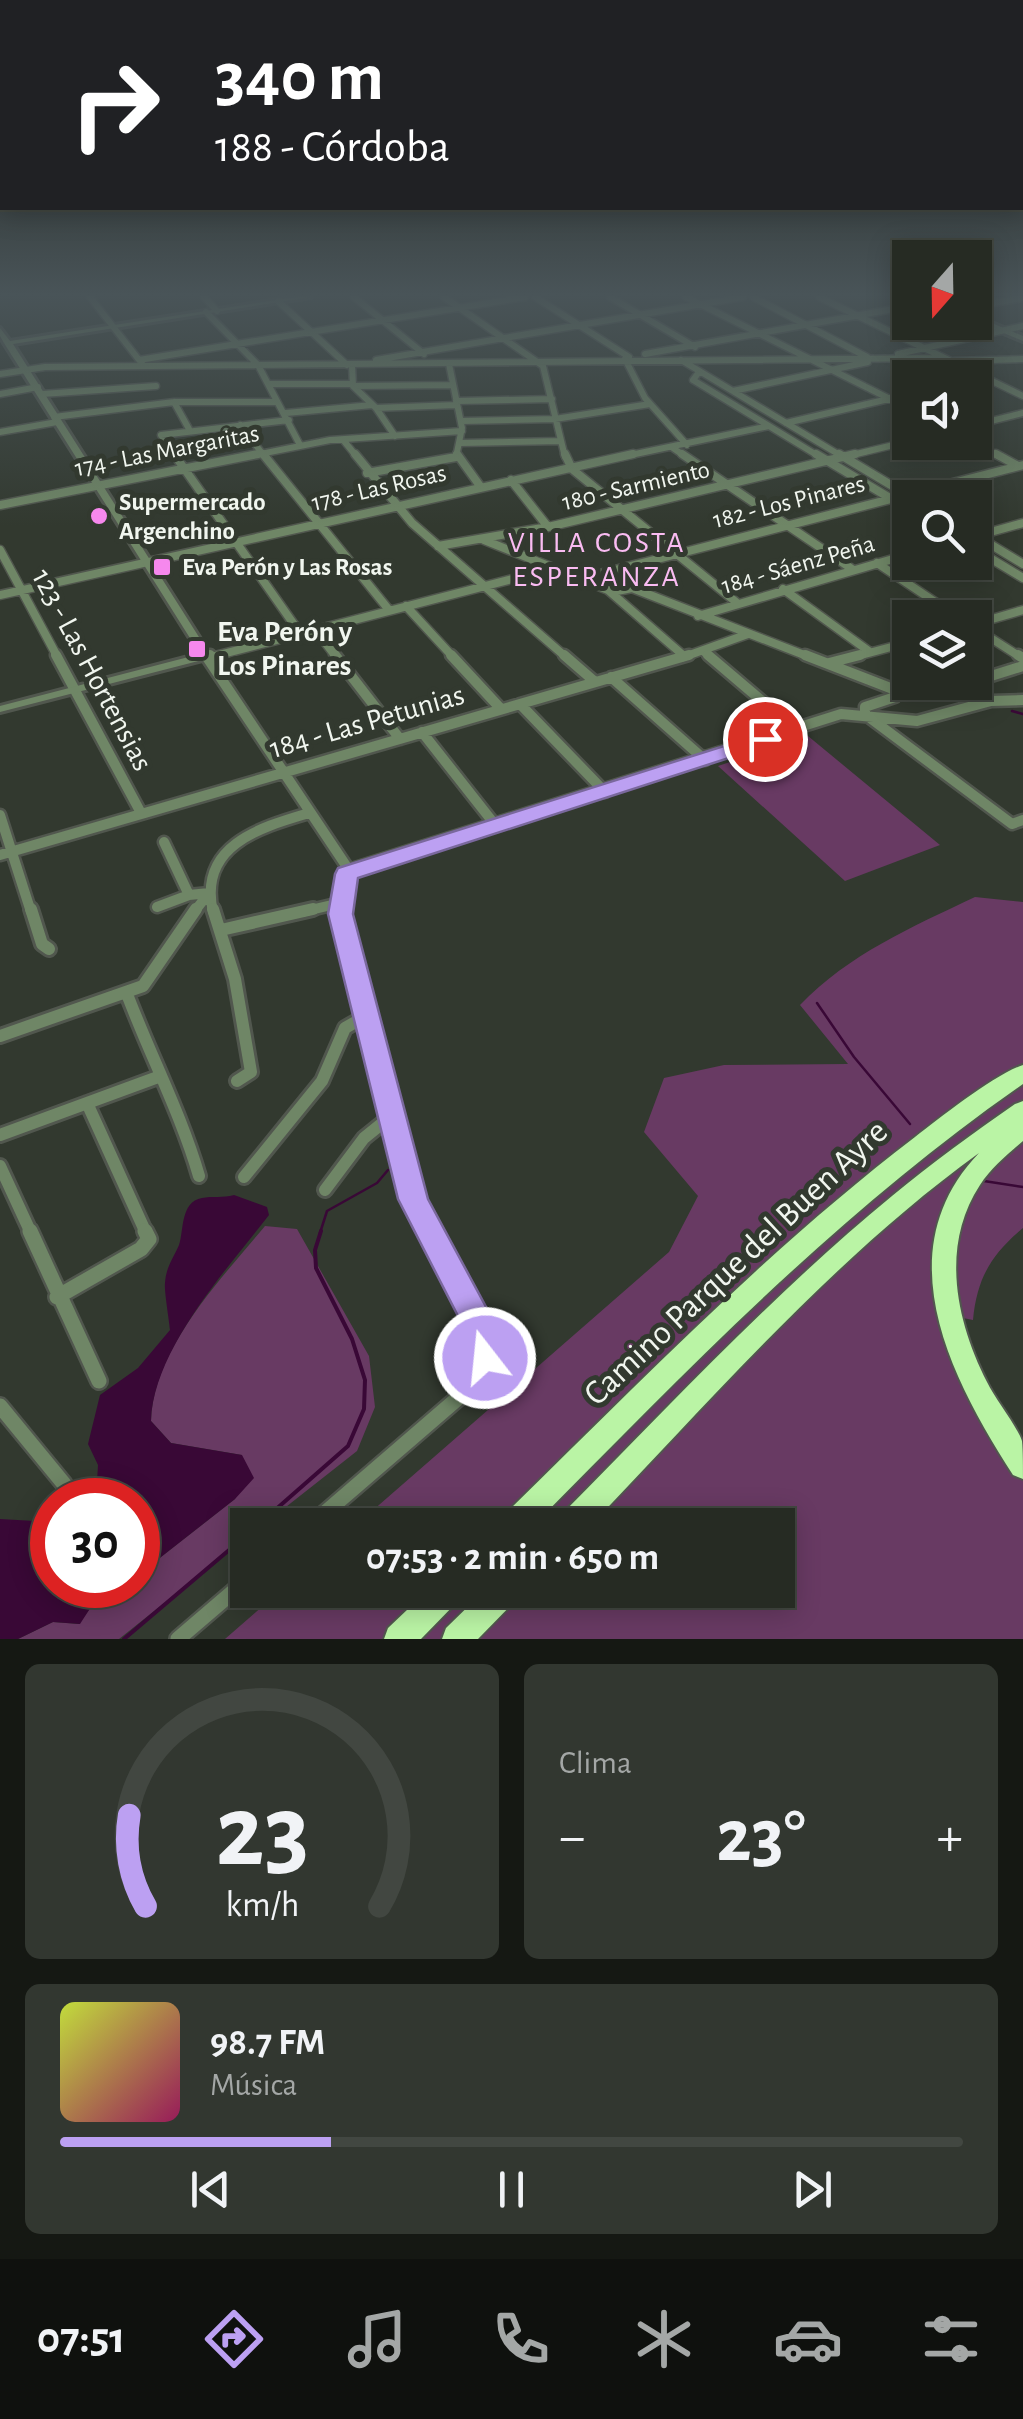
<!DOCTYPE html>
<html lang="es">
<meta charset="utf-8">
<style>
:root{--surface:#262b23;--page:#323730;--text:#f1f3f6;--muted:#a4a7a6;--line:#424741;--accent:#bca0f2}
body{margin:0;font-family:"Alegreya Sans",sans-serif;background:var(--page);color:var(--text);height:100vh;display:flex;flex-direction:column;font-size:38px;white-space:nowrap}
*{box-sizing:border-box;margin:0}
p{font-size:32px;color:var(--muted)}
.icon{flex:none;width:55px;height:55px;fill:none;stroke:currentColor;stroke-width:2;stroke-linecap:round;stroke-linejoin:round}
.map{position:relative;height:1639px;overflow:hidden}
.side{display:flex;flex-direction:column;gap:25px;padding:25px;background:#151813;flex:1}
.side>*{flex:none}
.top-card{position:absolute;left:0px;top:0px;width:1025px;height:210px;box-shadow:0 5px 25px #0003,0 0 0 2px var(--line);background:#202124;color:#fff;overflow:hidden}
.needle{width:65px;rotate:200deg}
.buttons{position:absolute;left:892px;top:240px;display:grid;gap:20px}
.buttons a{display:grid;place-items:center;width:100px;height:100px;border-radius:0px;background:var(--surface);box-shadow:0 5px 25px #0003,0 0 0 2px var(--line);font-size:50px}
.speed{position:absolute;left:30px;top:1478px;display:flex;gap:20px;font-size:50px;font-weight:700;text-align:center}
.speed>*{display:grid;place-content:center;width:130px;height:130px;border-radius:50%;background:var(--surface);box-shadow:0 5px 25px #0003,0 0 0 2px var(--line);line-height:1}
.speed .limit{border:15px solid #d22;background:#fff;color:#111}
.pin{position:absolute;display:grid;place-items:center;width:85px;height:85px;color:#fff;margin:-42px;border:5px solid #fff;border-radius:50%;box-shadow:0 2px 10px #0007}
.me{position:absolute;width:110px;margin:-55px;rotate:344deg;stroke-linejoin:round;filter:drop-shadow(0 0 8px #0008)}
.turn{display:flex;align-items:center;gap:35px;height:210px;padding:0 50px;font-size:45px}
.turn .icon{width:130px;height:130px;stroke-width:2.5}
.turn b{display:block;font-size:70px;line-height:85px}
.big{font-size:75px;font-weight:700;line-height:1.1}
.side .tile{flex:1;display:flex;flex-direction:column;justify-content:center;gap:15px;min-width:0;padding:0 35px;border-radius:15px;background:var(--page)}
.side .dial{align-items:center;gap:0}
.dial svg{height:260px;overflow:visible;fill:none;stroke:var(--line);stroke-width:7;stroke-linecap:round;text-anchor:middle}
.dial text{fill:var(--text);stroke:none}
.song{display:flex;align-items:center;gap:30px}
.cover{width:120px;height:120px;border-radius:15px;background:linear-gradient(135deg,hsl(70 70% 55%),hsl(330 70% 35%))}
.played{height:10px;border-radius:5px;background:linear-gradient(90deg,var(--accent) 30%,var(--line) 30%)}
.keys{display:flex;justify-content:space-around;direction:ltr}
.heat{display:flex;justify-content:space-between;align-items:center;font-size:55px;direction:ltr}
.side .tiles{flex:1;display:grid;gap:25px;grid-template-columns:1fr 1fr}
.tile:last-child{grid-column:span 2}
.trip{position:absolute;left:230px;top:1508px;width:565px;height:100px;border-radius:0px;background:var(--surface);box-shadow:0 5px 25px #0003,0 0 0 2px var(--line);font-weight:700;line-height:100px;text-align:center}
.dock{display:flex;height:160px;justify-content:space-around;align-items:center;background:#0f110e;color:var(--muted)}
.dock .icon{width:70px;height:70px}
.dock .active{color:var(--accent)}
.dock b{font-size:45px;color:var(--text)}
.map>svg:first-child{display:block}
.green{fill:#683a63}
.water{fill:#390836}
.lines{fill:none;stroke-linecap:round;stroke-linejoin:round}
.stream-far1{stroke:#390836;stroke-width:2.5}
.stream{stroke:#390836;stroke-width:4}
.minor-far4-casing{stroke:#51574e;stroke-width:9}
.minor-far3-casing{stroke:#51574e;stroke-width:11}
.minor-far2-casing{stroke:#51574e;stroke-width:15}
.minor-far1-casing{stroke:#51574e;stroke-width:18}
.minor-casing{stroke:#51574e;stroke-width:20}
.tertiary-casing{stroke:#51574e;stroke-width:6}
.motorway-casing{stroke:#51574e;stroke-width:4}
.minor-far4{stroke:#6f8666;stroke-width:6}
.minor-far3{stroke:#6f8666;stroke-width:8}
.minor-far2{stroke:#6f8666;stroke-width:10}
.minor-far1{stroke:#6f8666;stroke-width:12}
.minor{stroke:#6f8666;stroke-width:15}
.tertiary{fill:#6f8666;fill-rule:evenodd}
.motorway{fill:#baf4a5;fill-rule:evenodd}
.route{fill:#bca0f2;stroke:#7a689d;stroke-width:2.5}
.poi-dot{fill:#f688ed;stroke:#32392f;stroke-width:4}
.labels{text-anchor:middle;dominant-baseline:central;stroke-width:10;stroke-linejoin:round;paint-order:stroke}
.far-street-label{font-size:25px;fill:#f1f6ef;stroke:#32392f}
.far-poi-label{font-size:25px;font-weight:bold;fill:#f1f6ef;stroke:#32392f;text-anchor:start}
.far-quarter-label{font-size:30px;letter-spacing:2.5px;fill:#fabcf2;stroke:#32392f}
.poi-label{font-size:30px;font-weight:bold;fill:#f1f6ef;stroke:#32392f;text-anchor:start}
.street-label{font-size:30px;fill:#f1f6ef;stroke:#32392f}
.near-street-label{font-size:35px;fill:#f1f6ef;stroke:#32392f}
</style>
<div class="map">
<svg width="1023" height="1639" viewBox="0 0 1023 1639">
<rect width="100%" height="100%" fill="#32392f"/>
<path class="green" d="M808,736L940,845L845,881L718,766Z
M975,897L1023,902V1228C991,1255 977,1278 973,1320L948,1315L994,1421L1023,1466V1639H225L281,1590H778V1525H356L669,1252L698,1196L644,1132L664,1078L724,1065L848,1064L800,1005C849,954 912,927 975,897Z
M265,1226L297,1229L369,1356L375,1407L357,1451L263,1525H248L247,1537L119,1639H18L53,1622L79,1624C97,1598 105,1585 138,1585V1575L235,1499L242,1455L171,1443L151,1421C153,1349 221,1279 265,1226Z"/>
<path class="water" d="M234,1195L267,1207L269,1215C227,1269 153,1350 151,1421L171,1443L242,1455L254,1478L235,1499L138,1575V1500H96L98,1465L88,1444L100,1395L138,1368L170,1330C169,1319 164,1290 165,1283C166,1267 173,1259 179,1245C184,1231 180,1202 202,1198C212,1196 223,1198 234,1195Z
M0,1519L52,1522V1585H116L100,1593L80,1624L53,1622L18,1639H0Z"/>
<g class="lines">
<path class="stream-far1" d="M1012,711L1023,714
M817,1003L854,1057L910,1124
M984,1181L1023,1187
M320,1233L327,1211L377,1183L388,1170"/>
<path class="stream" d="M258,1525L348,1446L364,1409L365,1380L352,1339L316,1268L315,1250L321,1231
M124,1639L248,1534"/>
<defs>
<path id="minor-far4" d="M90,297L143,365
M204,297L217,311
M354,297L424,354
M444,297L543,366L565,457
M535,297L629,357
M610,297L695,347
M686,297L910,409
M753,297L867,357
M819,297L1023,396
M278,301L347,365
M975,306L1023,298
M206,312L258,365L300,445
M645,354L910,306
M898,354L1023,326
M625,359L645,398L687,445
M139,360L525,297
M376,360L743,297
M681,360L843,457
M954,361L1023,359
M449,364L462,428L456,457
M352,365L353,386L376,408L395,436
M699,372L693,380L820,457
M0,374L45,367L943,358
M268,384H352
M353,386L452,385
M733,391L868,362
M0,394L38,387
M42,394L156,386
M456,401L552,399
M174,402L189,429
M376,408L456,405
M286,413L372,405
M54,417L174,402H277
M461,421L555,419L650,404
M786,423L910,394
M240,425L265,457
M975,425L1023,413
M0,432L57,422
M344,441L357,457
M973,442L1000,457
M460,443L561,441
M673,448L686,457
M176,457L161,435L289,420
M245,457L330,440L462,431
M621,457L769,426
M844,457L910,441"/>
<path id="minor-far3" d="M174,454L300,633
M263,454L389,610
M355,454L412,523L567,658
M457,454L480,486
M565,454L572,469L736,602
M682,454L852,569
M816,454L910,510
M839,454L911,497
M996,454L1018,466
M367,473L456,457
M511,480L548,527
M0,505L258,454
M975,535L1023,564
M976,536L1023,523
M484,540L608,590L684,656
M438,546L548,527L855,454
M975,549L1023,578
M0,550L58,658
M877,563L959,618
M580,579L1023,465
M783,589L870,652
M612,592L632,588L812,658
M0,595L633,454
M406,606L454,658
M698,616L910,554
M975,624L1023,610
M975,628L1022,658
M315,629L337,658
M703,651L711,658
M207,658L551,569
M681,658L748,634
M850,658L910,642"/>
<path id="minor-far2" d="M56,655L141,813
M210,655L206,656L349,870
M335,655L400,739
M451,655L501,709
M564,655L594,681
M708,655L795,729
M805,655L898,691L895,697L865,707V714
M1018,655L1023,658
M829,663L860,655
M611,677L705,760
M975,681L1023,666
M946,691L971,682
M520,704L605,792
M870,718L1012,824L1023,820
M422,732L496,826
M0,815L31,912
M164,842L189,895L209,893
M0,855L689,655
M349,870L841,714L917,721L991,701L1023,700
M157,907L189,895
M194,912L209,893
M213,912C198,846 258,828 309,813
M302,912L340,903
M341,912V893L349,870"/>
<path id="minor-far1" d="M31,909L42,944L49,949
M213,909L235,979L251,1072L237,1081
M341,909L384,1102L405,1176L428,1233
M221,930L313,909
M127,994C150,1055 181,1114 199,1176
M0,1036L143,986L196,909
M87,1103L146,1233
M0,1135L158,1077
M0,1166L31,1233
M244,1177L322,1081L345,1028L366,1016
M325,1190L364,1138L390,1117"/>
<path id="minor" d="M30,1231L99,1381
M57,1297L141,1249L149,1239L145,1231
M0,1406L64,1484
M311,1525L464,1393L485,1358L476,1319L426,1231
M178,1639L248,1579"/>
<path id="tertiary" d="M297,297H311L13,344L211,656L210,658L0,712V706L200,654L4,343L0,336V328L10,341Z
M975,316L1023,336V341L975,321Z"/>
<path id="motorway" d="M1023,1065V1084C839,1212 691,1366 534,1525H500L504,1515C637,1385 767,1250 915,1137C940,1118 995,1074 1023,1065Z
M1023,1101V1141C1008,1154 991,1168 980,1185C940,1246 956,1321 987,1382C995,1399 1017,1426 1022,1441C1023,1451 1023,1468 1023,1479L1013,1475C952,1380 884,1252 979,1153C834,1258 714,1397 591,1525H557L561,1515C669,1406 774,1293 892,1196C932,1163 973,1133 1015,1104Z
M428,1590H464L459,1600L421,1639H384L388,1628Z
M485,1590H521L516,1600L478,1639H442L446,1628Z"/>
</defs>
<use href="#minor-far4" class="minor-far4-casing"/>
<use href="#minor-far3" class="minor-far3-casing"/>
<use href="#minor-far2" class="minor-far2-casing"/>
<use href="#minor-far1" class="minor-far1-casing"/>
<use href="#minor" class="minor-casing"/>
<use href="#tertiary" class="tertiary-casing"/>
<use href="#motorway" class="motorway-casing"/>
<use href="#minor-far4" class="minor-far4"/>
<use href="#minor-far3" class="minor-far3"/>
<use href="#minor-far2" class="minor-far2"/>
<use href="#minor-far1" class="minor-far1"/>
<use href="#minor" class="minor"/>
<use href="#tertiary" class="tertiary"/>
<use href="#motorway" class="motorway"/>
</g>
<linearGradient id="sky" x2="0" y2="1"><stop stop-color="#1c1f1a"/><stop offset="0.56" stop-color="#495458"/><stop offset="1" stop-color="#495458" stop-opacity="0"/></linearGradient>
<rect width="1023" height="526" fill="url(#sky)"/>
<path class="route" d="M765,733L772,735L776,739L772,744L358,878L353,914L428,1199L492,1318L502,1358L497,1368L485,1373L473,1368L460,1320L398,1199L328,914L335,874L338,868Z"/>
<g class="poi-dot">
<circle cx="99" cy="516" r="10"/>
<rect x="152" y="557" width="20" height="20" rx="5"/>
<rect x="187" y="639" width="20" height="20" rx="5"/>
</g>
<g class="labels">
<g class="far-street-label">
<text transform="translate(167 451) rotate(-11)">174 - Las Margaritas</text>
<text transform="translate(636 486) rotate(-13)">180 - Sarmiento</text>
<text transform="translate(379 488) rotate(-13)">178 - Las Rosas</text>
<text transform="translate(789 502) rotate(-14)">182 - Los Pinares</text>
<text transform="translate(798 565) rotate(-16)">184 - Sáenz Peña</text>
</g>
<g class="far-poi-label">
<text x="119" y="502">Supermercado<tspan x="119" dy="29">Argenchino</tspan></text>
<text x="182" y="567">Eva Perón y Las Rosas</text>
</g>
<g class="far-quarter-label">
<text x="597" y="543">VILLA COSTA<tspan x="597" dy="34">ESPERANZA</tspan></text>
</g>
<g class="poi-label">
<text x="217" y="632">Eva Perón y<tspan x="217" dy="34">Los Pinares</tspan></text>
</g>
<g class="street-label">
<text transform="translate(92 670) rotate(62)">123 - Las Hortensias</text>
<text transform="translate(367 722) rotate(-16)">184 - Las Petunias</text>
</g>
<g class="near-street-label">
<text transform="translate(736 1263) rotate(-43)">Camino Parque del Buen Ayre</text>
</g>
</g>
</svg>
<div class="buttons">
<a><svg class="needle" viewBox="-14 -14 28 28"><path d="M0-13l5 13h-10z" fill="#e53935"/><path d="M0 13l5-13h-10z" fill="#a4a7a6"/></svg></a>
<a><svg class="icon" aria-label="sound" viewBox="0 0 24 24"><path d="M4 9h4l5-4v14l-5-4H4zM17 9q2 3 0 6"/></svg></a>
<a><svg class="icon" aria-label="search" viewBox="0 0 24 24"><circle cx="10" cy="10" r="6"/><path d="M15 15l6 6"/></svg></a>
<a><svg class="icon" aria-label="layers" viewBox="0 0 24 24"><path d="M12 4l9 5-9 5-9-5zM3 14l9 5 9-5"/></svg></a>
</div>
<div class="speed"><div class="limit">30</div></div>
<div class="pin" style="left:765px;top:739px;background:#d93025"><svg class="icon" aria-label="arrive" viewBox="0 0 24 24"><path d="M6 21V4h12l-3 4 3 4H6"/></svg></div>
<svg class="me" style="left:485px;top:1358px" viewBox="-20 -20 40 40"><circle r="17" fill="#bca0f2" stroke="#fff" stroke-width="3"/><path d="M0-11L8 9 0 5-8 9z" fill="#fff"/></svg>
<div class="trip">07:53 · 2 min · 650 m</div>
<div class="top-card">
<div class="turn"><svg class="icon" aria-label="right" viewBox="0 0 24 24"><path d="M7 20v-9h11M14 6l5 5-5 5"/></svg><div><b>340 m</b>188 - Córdoba</div></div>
</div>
</div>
<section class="side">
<div class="tiles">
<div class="tile dial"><svg viewBox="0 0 100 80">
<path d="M14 69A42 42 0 1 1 86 69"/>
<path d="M14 69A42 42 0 0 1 9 41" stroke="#bca0f2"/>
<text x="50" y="56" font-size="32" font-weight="700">23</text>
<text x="50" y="72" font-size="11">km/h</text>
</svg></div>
<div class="tile"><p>Clima</p>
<div class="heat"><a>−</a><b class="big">23°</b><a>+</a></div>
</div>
<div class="tile">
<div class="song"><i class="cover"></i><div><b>98.7 FM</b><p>Música</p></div></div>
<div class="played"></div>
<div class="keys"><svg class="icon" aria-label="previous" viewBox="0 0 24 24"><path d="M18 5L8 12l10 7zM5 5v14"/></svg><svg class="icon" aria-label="pause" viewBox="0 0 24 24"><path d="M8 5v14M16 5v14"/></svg><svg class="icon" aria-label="next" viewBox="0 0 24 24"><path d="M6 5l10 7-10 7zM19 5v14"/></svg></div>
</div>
</div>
</section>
<nav class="dock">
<b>07:51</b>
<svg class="icon active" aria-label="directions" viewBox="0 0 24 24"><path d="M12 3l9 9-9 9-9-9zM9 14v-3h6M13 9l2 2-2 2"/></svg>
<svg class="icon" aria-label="music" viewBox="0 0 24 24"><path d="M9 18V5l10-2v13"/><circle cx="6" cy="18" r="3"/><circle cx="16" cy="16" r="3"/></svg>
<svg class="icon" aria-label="phone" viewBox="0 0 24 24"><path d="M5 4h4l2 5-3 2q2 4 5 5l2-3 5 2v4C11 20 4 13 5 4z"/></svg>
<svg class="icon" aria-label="climate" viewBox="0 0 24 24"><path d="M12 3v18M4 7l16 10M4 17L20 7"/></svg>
<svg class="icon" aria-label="car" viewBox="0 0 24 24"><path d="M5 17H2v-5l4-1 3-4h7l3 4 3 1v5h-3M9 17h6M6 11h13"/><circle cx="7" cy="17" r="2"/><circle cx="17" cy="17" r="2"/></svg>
<svg class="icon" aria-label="filters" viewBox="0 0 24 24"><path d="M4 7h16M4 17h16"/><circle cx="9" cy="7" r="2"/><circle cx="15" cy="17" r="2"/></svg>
</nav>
